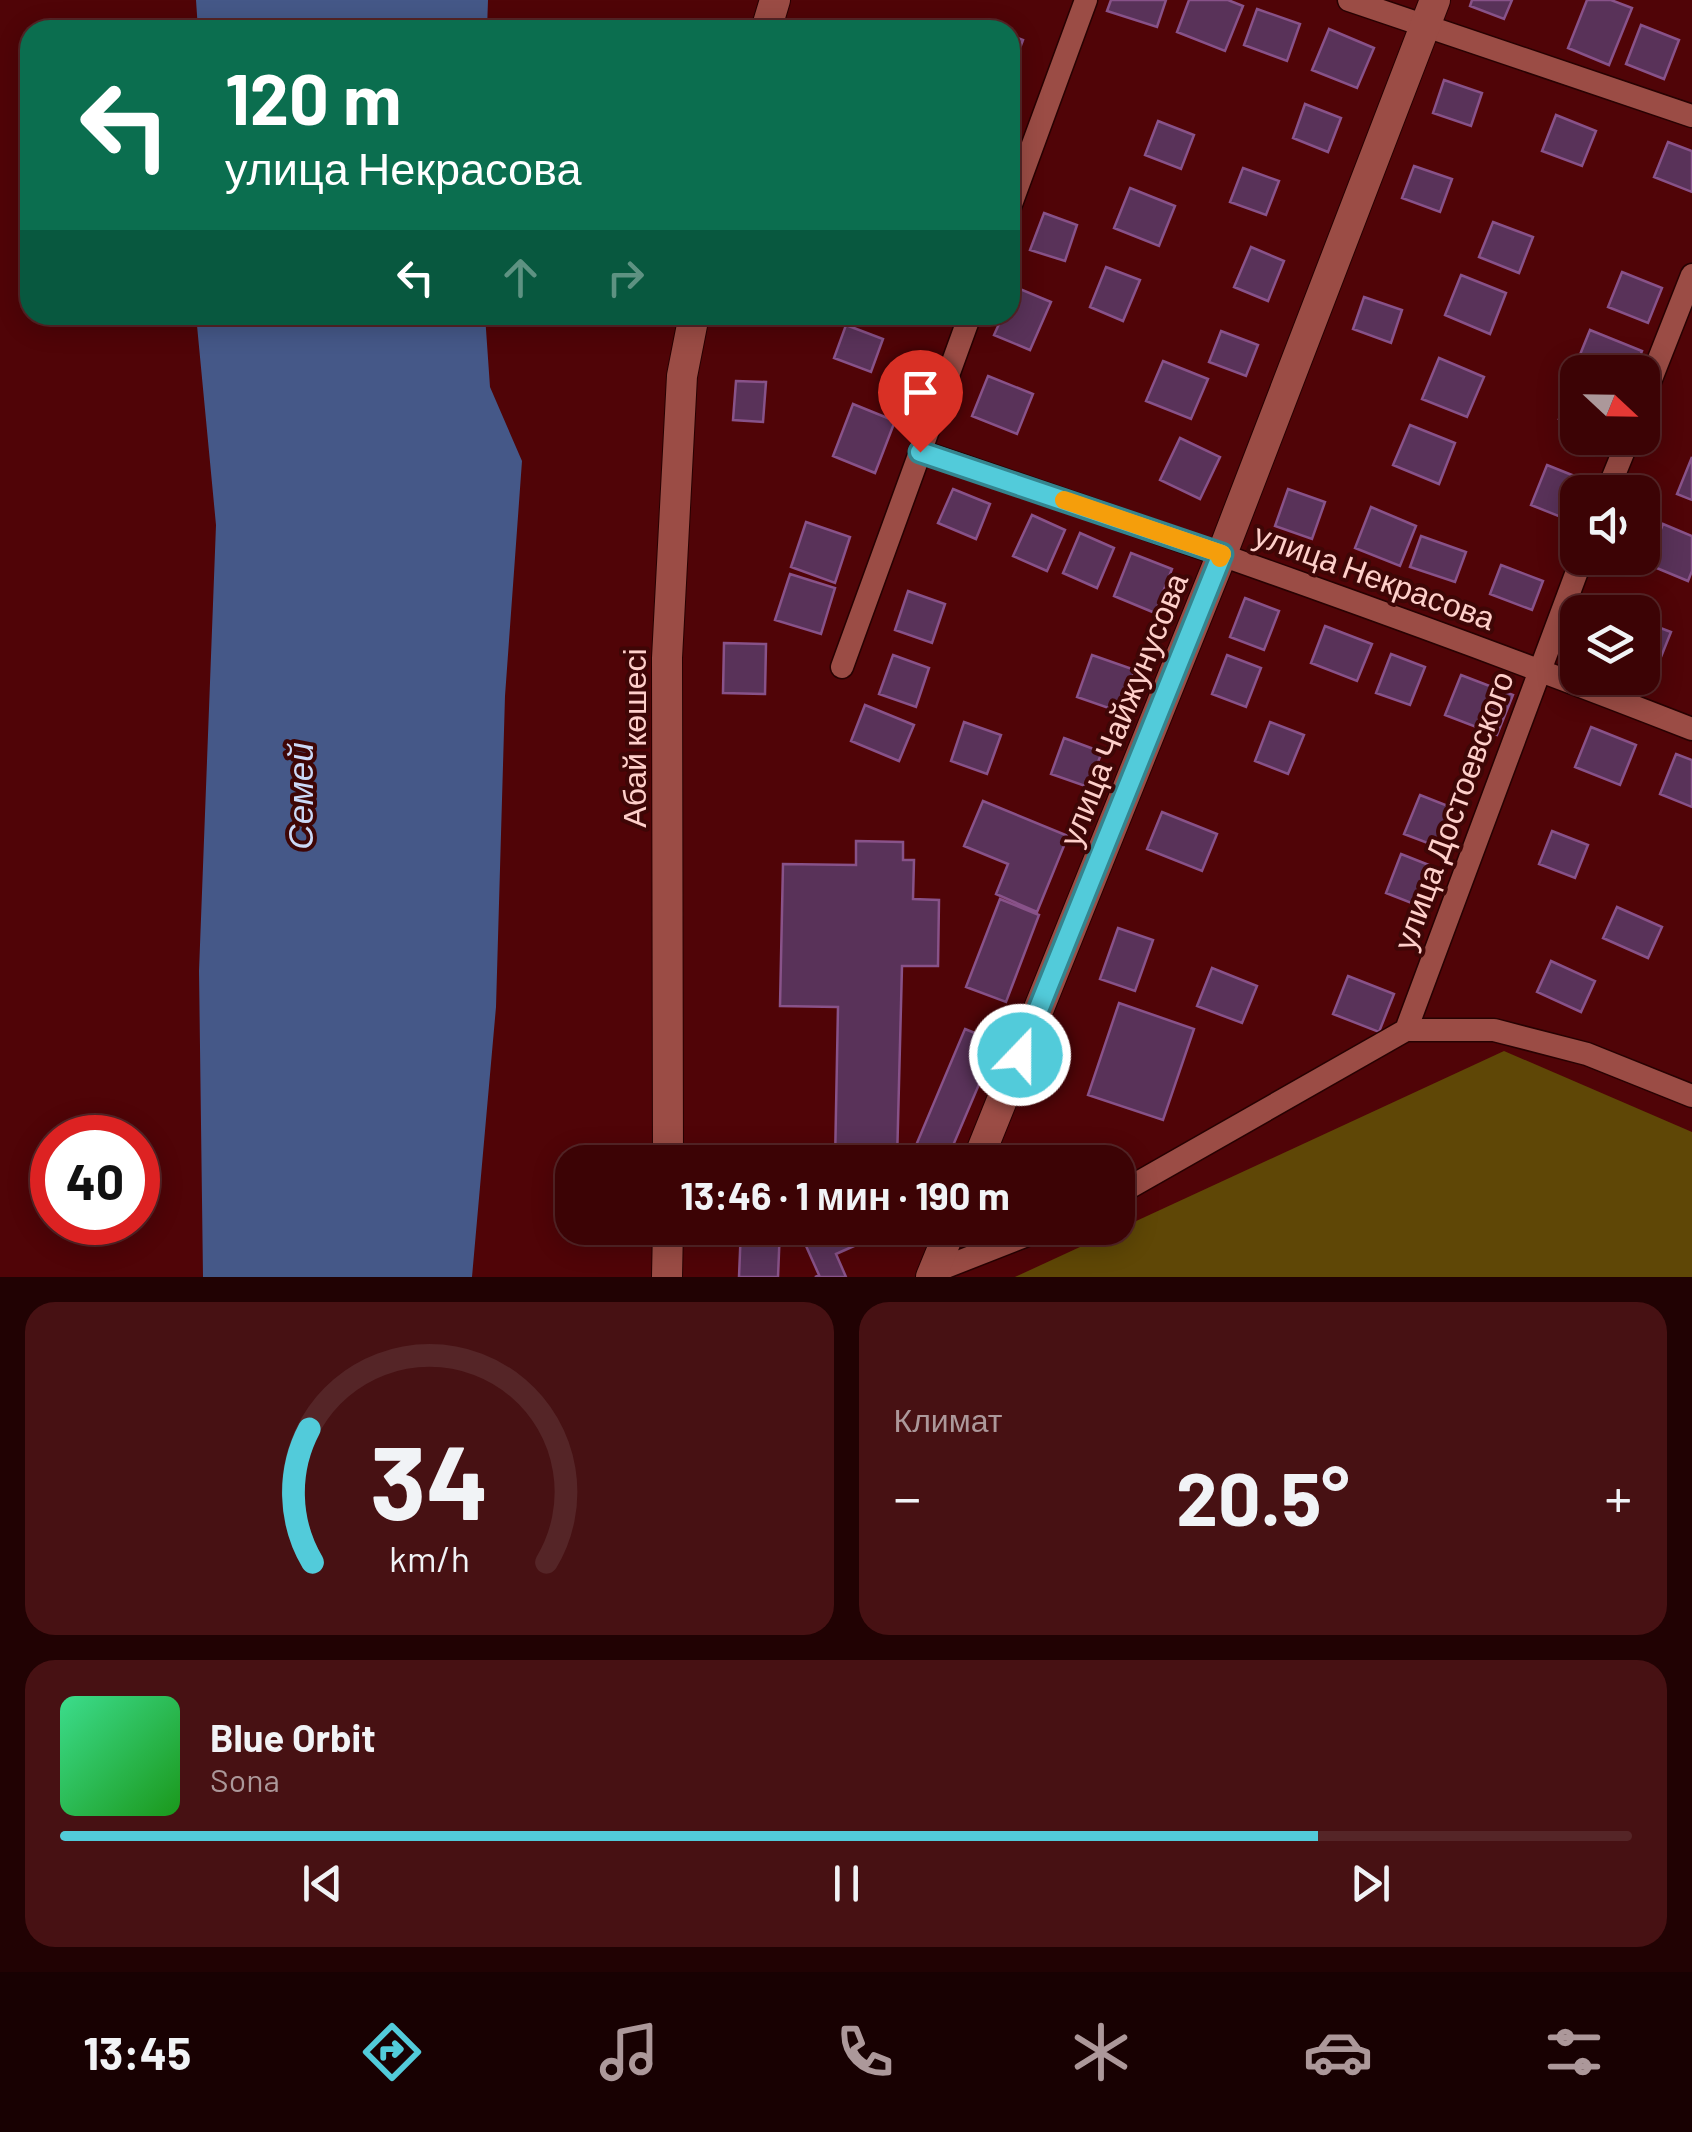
<!DOCTYPE html>
<html lang="ru">
<meta charset="utf-8">
<style>
:root{--surface:#3c0305;--page:#471113;--text:#f1f3f6;--muted:#ac989a;--line:#552527;--accent:#52cbda}
body{margin:0;font-family:Barlow,sans-serif;background:var(--page);color:var(--text);height:100vh;display:flex;flex-direction:column;font-size:38px;white-space:nowrap}
*{box-sizing:border-box;margin:0}
p{font-size:32px;color:var(--muted)}
.icon{flex:none;width:55px;height:55px;fill:none;stroke:currentColor;stroke-width:2;stroke-linecap:round;stroke-linejoin:round}
.map{position:relative;height:1277px;overflow:hidden}
.drawer{display:flex;flex-direction:column;gap:25px;padding:25px;background:#210203;flex:1}
.drawer>*{flex:none}
.top-card{position:absolute;left:20px;top:20px;width:1000px;height:305px;border-radius:30px;box-shadow:0 5px 25px #0003,0 0 0 2px var(--line);background:#0b6e4f;color:#fff;overflow:hidden}
.needle{width:65px;rotate:112deg}
.fabs{position:absolute;left:1560px;top:355px;display:grid;gap:20px}
.fabs a{display:grid;place-items:center;width:100px;height:100px;border-radius:20px;background:var(--surface);box-shadow:0 5px 25px #0003,0 0 0 2px var(--line);font-size:50px}
.speed{position:absolute;left:30px;top:1115px;display:flex;gap:20px;font-size:50px;font-weight:700;text-align:center}
.speed>*{display:grid;place-content:center;width:130px;height:130px;border-radius:50%;background:var(--surface);box-shadow:0 5px 25px #0003,0 0 0 2px var(--line);line-height:1}
.speed .limit{border:15px solid #d22;background:#fff;color:#111}
.pin{position:absolute;display:grid;place-items:center;width:85px;height:85px;color:#fff;margin:-102px -42px;border-radius:50% 50% 50% 0;rotate:-45deg;box-shadow:0 0 10px #0007}
.pin .icon{rotate:45deg}
.me{position:absolute;width:110px;margin:-55px;rotate:22deg;stroke-linejoin:round;filter:drop-shadow(0 0 8px #0008)}
.turn{display:flex;align-items:center;gap:35px;height:210px;padding:0 40px;font-size:45px}
.turn .icon{width:130px;height:130px;stroke-width:2.5}
.turn b{display:block;font-size:70px;line-height:85px}
.lanes{display:flex;align-items:center;height:95px;padding:0 40px;background:#0003;justify-content:center;gap:50px;direction:ltr}
.lanes .off{opacity:.35}
.big{font-size:75px;font-weight:700;line-height:1.1}
.drawer .tile{flex:1;display:flex;flex-direction:column;justify-content:center;gap:15px;min-width:0;padding:0 35px;border-radius:30px;background:var(--page)}
.drawer .dial{align-items:center;gap:0}
.dial svg{height:260px;overflow:visible;fill:none;stroke:var(--line);stroke-width:7;stroke-linecap:round;text-anchor:middle}
.dial text{fill:var(--text);stroke:none}
.song{display:flex;align-items:center;gap:30px}
.cover{width:120px;height:120px;border-radius:15px;background:linear-gradient(135deg,hsl(150 70% 55%),hsl(120 70% 35%))}
.played{height:10px;border-radius:5px;background:linear-gradient(90deg,var(--accent) 80%,var(--line) 80%)}
.keys{display:flex;justify-content:space-around;direction:ltr}
.heat{display:flex;justify-content:space-between;align-items:center;font-size:55px;direction:ltr}
.drawer .tiles{flex:1;display:grid;gap:25px;grid-template-columns:1fr 1fr}
.tile:last-child{grid-column:span 2}
.trip{position:absolute;left:555px;top:1145px;width:580px;height:100px;border-radius:30px;background:var(--surface);box-shadow:0 5px 25px #0003,0 0 0 2px var(--line);font-weight:700;line-height:100px;text-align:center}
.tab-bar{display:flex;height:160px;justify-content:space-around;align-items:center;background:#180102;color:var(--muted)}
.tab-bar .icon{width:70px;height:70px}
.tab-bar .active{color:var(--accent)}
.tab-bar b{font-size:45px;color:var(--text)}
.map>svg:first-child{display:block}
.green{fill:#5f4706}
.water{fill:#455888}
.building{fill:#593259;stroke:#885289;stroke-width:2.5}
.lines{fill:none;stroke-linecap:round;stroke-linejoin:round}
.street-casing{stroke:#270202;stroke-width:25}
.secondary-casing{stroke:#270202;stroke-width:32}
.street{stroke:#9b4c45;stroke-width:22}
.secondary{stroke:#9b4c45;stroke-width:30}
.route-casing{stroke:#35848e;stroke-width:25}
.route{stroke:#52cbda;stroke-width:18}
.slow{stroke:#f59e0b;stroke-width:18}
.labels{text-anchor:middle;dominant-baseline:central;stroke-width:8;stroke-linejoin:round;paint-order:stroke}
.street-label{font-size:32px;fill:#fecfca;stroke:#3e0606}
.water-label{font-size:35px;font-style:italic;fill:#cbd9f7;stroke:#3e0606}
</style>
<div class="map">
<svg width="1692" height="1277" viewBox="0 0 1692 1277">
<rect width="100%" height="100%" fill="#500407"/>
<path class="green" d="M1504,1051L1692,1132V1277H1015Z"/>
<path class="water" d="M196,0H488L487,30H198Z
M196,315H485L490,387L522,461L505,696L496,1007L472,1277H203L199,971L216,525Z"/>
<path class="building" d="M1111,0H1166L1157,27L1107,11Z
M1189,0H1228L1243,6L1225,51L1177,32Z
M1472,0H1512L1504,19L1470,6Z
M1587,0H1611L1632,8L1609,65L1568,48Z
M1257,9L1300,24L1287,61L1244,45Z
M1641,25L1679,40L1664,79L1626,64Z
M1329,29L1374,48L1357,88L1312,70Z
M1010,35L1023,40L1011,72H1010Z
M1444,80L1482,93L1471,126L1433,113Z
M1305,104L1341,118L1328,152L1293,138Z
M1556,115L1596,131L1582,166L1542,151Z
M1158,121L1194,135L1181,169L1145,155Z
M1668,142L1692,151V192L1654,177Z
M1414,166L1452,179L1440,212L1402,198Z
M1243,168L1279,181L1266,215L1230,202Z
M1130,188L1175,206L1159,246L1114,228Z
M1044,213L1077,225L1065,261L1030,250Z
M1493,222L1533,237L1519,273L1479,257Z
M1251,247L1284,261L1268,301L1234,287Z
M1106,267L1140,280L1123,321L1090,307Z
M1622,272L1662,288L1648,323L1608,307Z
M1461,275L1506,293L1490,334L1445,315Z
M1015,287L1051,302L1030,350L994,335L1003,315H1010V299Z
M1364,297L1402,310L1391,343L1353,329Z
M846,325L883,339L871,372L834,358Z
M1590,330L1642,351L1634,372H1605L1577,362Z
M1221,331L1258,345L1246,376L1209,362Z
M1439,358L1484,377L1467,417L1422,399Z
M1163,361L1208,379L1191,419L1146,401Z
M988,376L1033,394L1017,434L972,416Z
M736,381L766,382L763,422L733,420Z
M1570,392L1578,395V426L1559,419Z
M853,404L895,421L875,473L833,456Z
M1410,425L1455,443L1439,484L1393,465Z
M1180,438L1220,457L1200,499L1160,480Z
M1692,457V500L1677,494Z
M1547,465L1592,483L1588,492H1578L1576,523L1531,505Z
M953,489L990,504L976,539L938,523Z
M1288,489L1325,502L1312,539L1275,526Z
M1371,507L1416,526L1400,566L1355,548Z
M1032,515L1065,530L1047,571L1013,556Z
M806,522L850,537L835,583L791,567Z
M1663,524L1692,536V571L1688,581L1647,564Z
M1080,533L1114,548L1097,588L1063,573Z
M1421,536L1466,552L1455,582L1410,567Z
M1131,553L1172,569L1155,613L1114,596Z
M1501,565L1543,581L1532,610L1490,594Z
M790,574L835,588L821,634L775,620Z
M908,591L945,604L932,643L895,630Z
M1245,598L1279,611L1264,650L1230,637Z
M1642,621L1671,632L1655,672L1642,667Z
M1325,626L1372,644L1357,681L1311,663Z
M724,643L766,644L765,694L723,693Z
M1391,654L1425,667L1410,705L1376,693Z
M893,655L929,668L916,707L879,694Z
M1092,655L1135,670L1120,712L1077,697Z
M1227,655L1261,668L1246,707L1212,694Z
M1461,675L1513,695L1497,735L1445,715Z
M865,705L914,725L899,761L851,741Z
M964,722L1001,735L987,774L951,761Z
M1270,722L1304,735L1288,774L1255,761Z
M1591,727L1636,745L1620,785L1575,767Z
M1064,738L1102,752L1088,787L1051,774Z
M1676,754L1692,760V807L1660,794Z
M1420,795L1453,808L1438,847L1404,834Z
M983,801L1068,836L1037,912L996,894L1008,864L964,846Z
M1162,812L1217,834L1202,871L1147,849Z
M1552,831L1588,845L1575,878L1539,864Z
M856,841L903,842V860H914L913,899L939,900L938,966H902L897,1162H835L838,1007L780,1006L783,864L856,865Z
M1401,854L1434,867L1419,906L1386,893Z
M1000,899L1039,915L1006,1002L966,987Z
M1617,907L1662,927L1648,958L1603,938Z
M1118,928L1153,940L1135,991L1100,979Z
M1551,961L1595,981L1581,1012L1537,992Z
M1212,968L1257,986L1242,1023L1197,1006Z
M1348,976L1394,994L1379,1032L1333,1014Z
M1119,1003L1194,1029L1163,1120L1088,1095Z
M965,1029L997,1042L946,1162H909Z
M741,1228H780L778,1277H739Z
M798,1228H868L872,1238L836,1254L846,1277H815L819,1275Z"/>
<g class="lines">
<defs>
<path id="street" d="M1349,0L1692,116
M1010,207L1086,0
M1642,402L1692,275
M920,451C1179,539 1437,629 1692,729
M1607,492L1629,438
M842,667L970,315
M1406,1030L1582,558
M1118,1194L1406,1030H1494L1587,1054L1692,1096
M933,1272L1045,1228"/>
<path id="secondary" d="M766,30L775,0
M668,1162L667,658L682,376L694,315
M977,1162L1222,554L1435,0
M667,1277L668,1228
M931,1277L951,1228"/>
</defs>
<use href="#street" class="street-casing"/>
<use href="#secondary" class="secondary-casing"/>
<use href="#street" class="street"/>
<use href="#secondary" class="secondary"/>
</g>
<g class="lines">
<defs>
<path id="route" d="M920,452L1222,554L1020,1055"/>
</defs>
<use href="#route" class="route-casing"/>
<use href="#route" class="route"/>
<path class="slow" d="M1064,500L1222,554L1220,558"/>
</g>
<g class="labels">
<g class="street-label">
<text transform="translate(1375 575) rotate(20)">улица Некрасова</text>
<text transform="translate(1122 709) rotate(-68)">улица Чайжунусова</text>
<text transform="translate(633 738) rotate(-90)">Абай көшесі</text>
<text transform="translate(1452 810) rotate(-70)">улица Достоевского</text>
</g>
<g class="water-label">
<text transform="translate(299 796) rotate(-90)">Семей</text>
</g>
</g>
</svg>
<div class="fabs">
<a><svg class="needle" viewBox="-14 -14 28 28"><path d="M0-13l5 13h-10z" fill="#e53935"/><path d="M0 13l5-13h-10z" fill="#ac989a"/></svg></a>
<a><svg class="icon" aria-label="sound" viewBox="0 0 24 24"><path d="M4 9h4l5-4v14l-5-4H4zM17 9q2 3 0 6"/></svg></a>
<a><svg class="icon" aria-label="layers" viewBox="0 0 24 24"><path d="M12 4l9 5-9 5-9-5zM3 14l9 5 9-5"/></svg></a>
</div>
<div class="speed"><div class="limit">40</div></div>
<div class="pin" style="left:920px;top:452px;background:#d93025"><svg class="icon" aria-label="arrive" viewBox="0 0 24 24"><path d="M6 21V4h12l-3 4 3 4H6"/></svg></div>
<svg class="me" style="left:1020px;top:1055px" viewBox="-20 -20 40 40"><circle r="17" fill="#52cbda" stroke="#fff" stroke-width="3"/><path d="M0-11L8 9 0 5-8 9z" fill="#fff"/></svg>
<div class="trip">13:46 · 1 мин · 190 m</div>
<div class="top-card">
<div class="turn"><svg class="icon" aria-label="left" viewBox="0 0 24 24"><path d="M17 20v-9H6M10 6l-5 5 5 5"/></svg><div><b>120 m</b>улица Некрасова</div></div>
<div class="lanes"><svg class="icon" aria-label="left" viewBox="0 0 24 24"><path d="M17 20v-9H6M10 6l-5 5 5 5"/></svg><svg class="icon off" aria-label="ahead" viewBox="0 0 24 24"><path d="M12 20V5M6 11l6-6 6 6"/></svg><svg class="icon off" aria-label="right" viewBox="0 0 24 24"><path d="M7 20v-9h11M14 6l5 5-5 5"/></svg></div>
</div>
</div>
<section class="drawer">
<div class="tiles">
<div class="tile dial"><svg viewBox="0 0 100 80">
<path d="M14 69A42 42 0 1 1 86 69"/>
<path d="M14 69A42 42 0 0 1 13 28" stroke="#52cbda"/>
<text x="50" y="56" font-size="32" font-weight="700">34</text>
<text x="50" y="72" font-size="11">km/h</text>
</svg></div>
<div class="tile"><p>Климат</p>
<div class="heat"><a>−</a><b class="big">20.5°</b><a>+</a></div>
</div>
<div class="tile">
<div class="song"><i class="cover"></i><div><b>Blue Orbit</b><p>Sona</p></div></div>
<div class="played"></div>
<div class="keys"><svg class="icon" aria-label="previous" viewBox="0 0 24 24"><path d="M18 5L8 12l10 7zM5 5v14"/></svg><svg class="icon" aria-label="pause" viewBox="0 0 24 24"><path d="M8 5v14M16 5v14"/></svg><svg class="icon" aria-label="next" viewBox="0 0 24 24"><path d="M6 5l10 7-10 7zM19 5v14"/></svg></div>
</div>
</div>
</section>
<nav class="tab-bar">
<b>13:45</b>
<svg class="icon active" aria-label="directions" viewBox="0 0 24 24"><path d="M12 3l9 9-9 9-9-9zM9 14v-3h6M13 9l2 2-2 2"/></svg>
<svg class="icon" aria-label="music" viewBox="0 0 24 24"><path d="M9 18V5l10-2v13"/><circle cx="6" cy="18" r="3"/><circle cx="16" cy="16" r="3"/></svg>
<svg class="icon" aria-label="phone" viewBox="0 0 24 24"><path d="M5 4h4l2 5-3 2q2 4 5 5l2-3 5 2v4C11 20 4 13 5 4z"/></svg>
<svg class="icon" aria-label="climate" viewBox="0 0 24 24"><path d="M12 3v18M4 7l16 10M4 17L20 7"/></svg>
<svg class="icon" aria-label="car" viewBox="0 0 24 24"><path d="M5 17H2v-5l4-1 3-4h7l3 4 3 1v5h-3M9 17h6M6 11h13"/><circle cx="7" cy="17" r="2"/><circle cx="17" cy="17" r="2"/></svg>
<svg class="icon" aria-label="filters" viewBox="0 0 24 24"><path d="M4 7h16M4 17h16"/><circle cx="9" cy="7" r="2"/><circle cx="15" cy="17" r="2"/></svg>
</nav>
